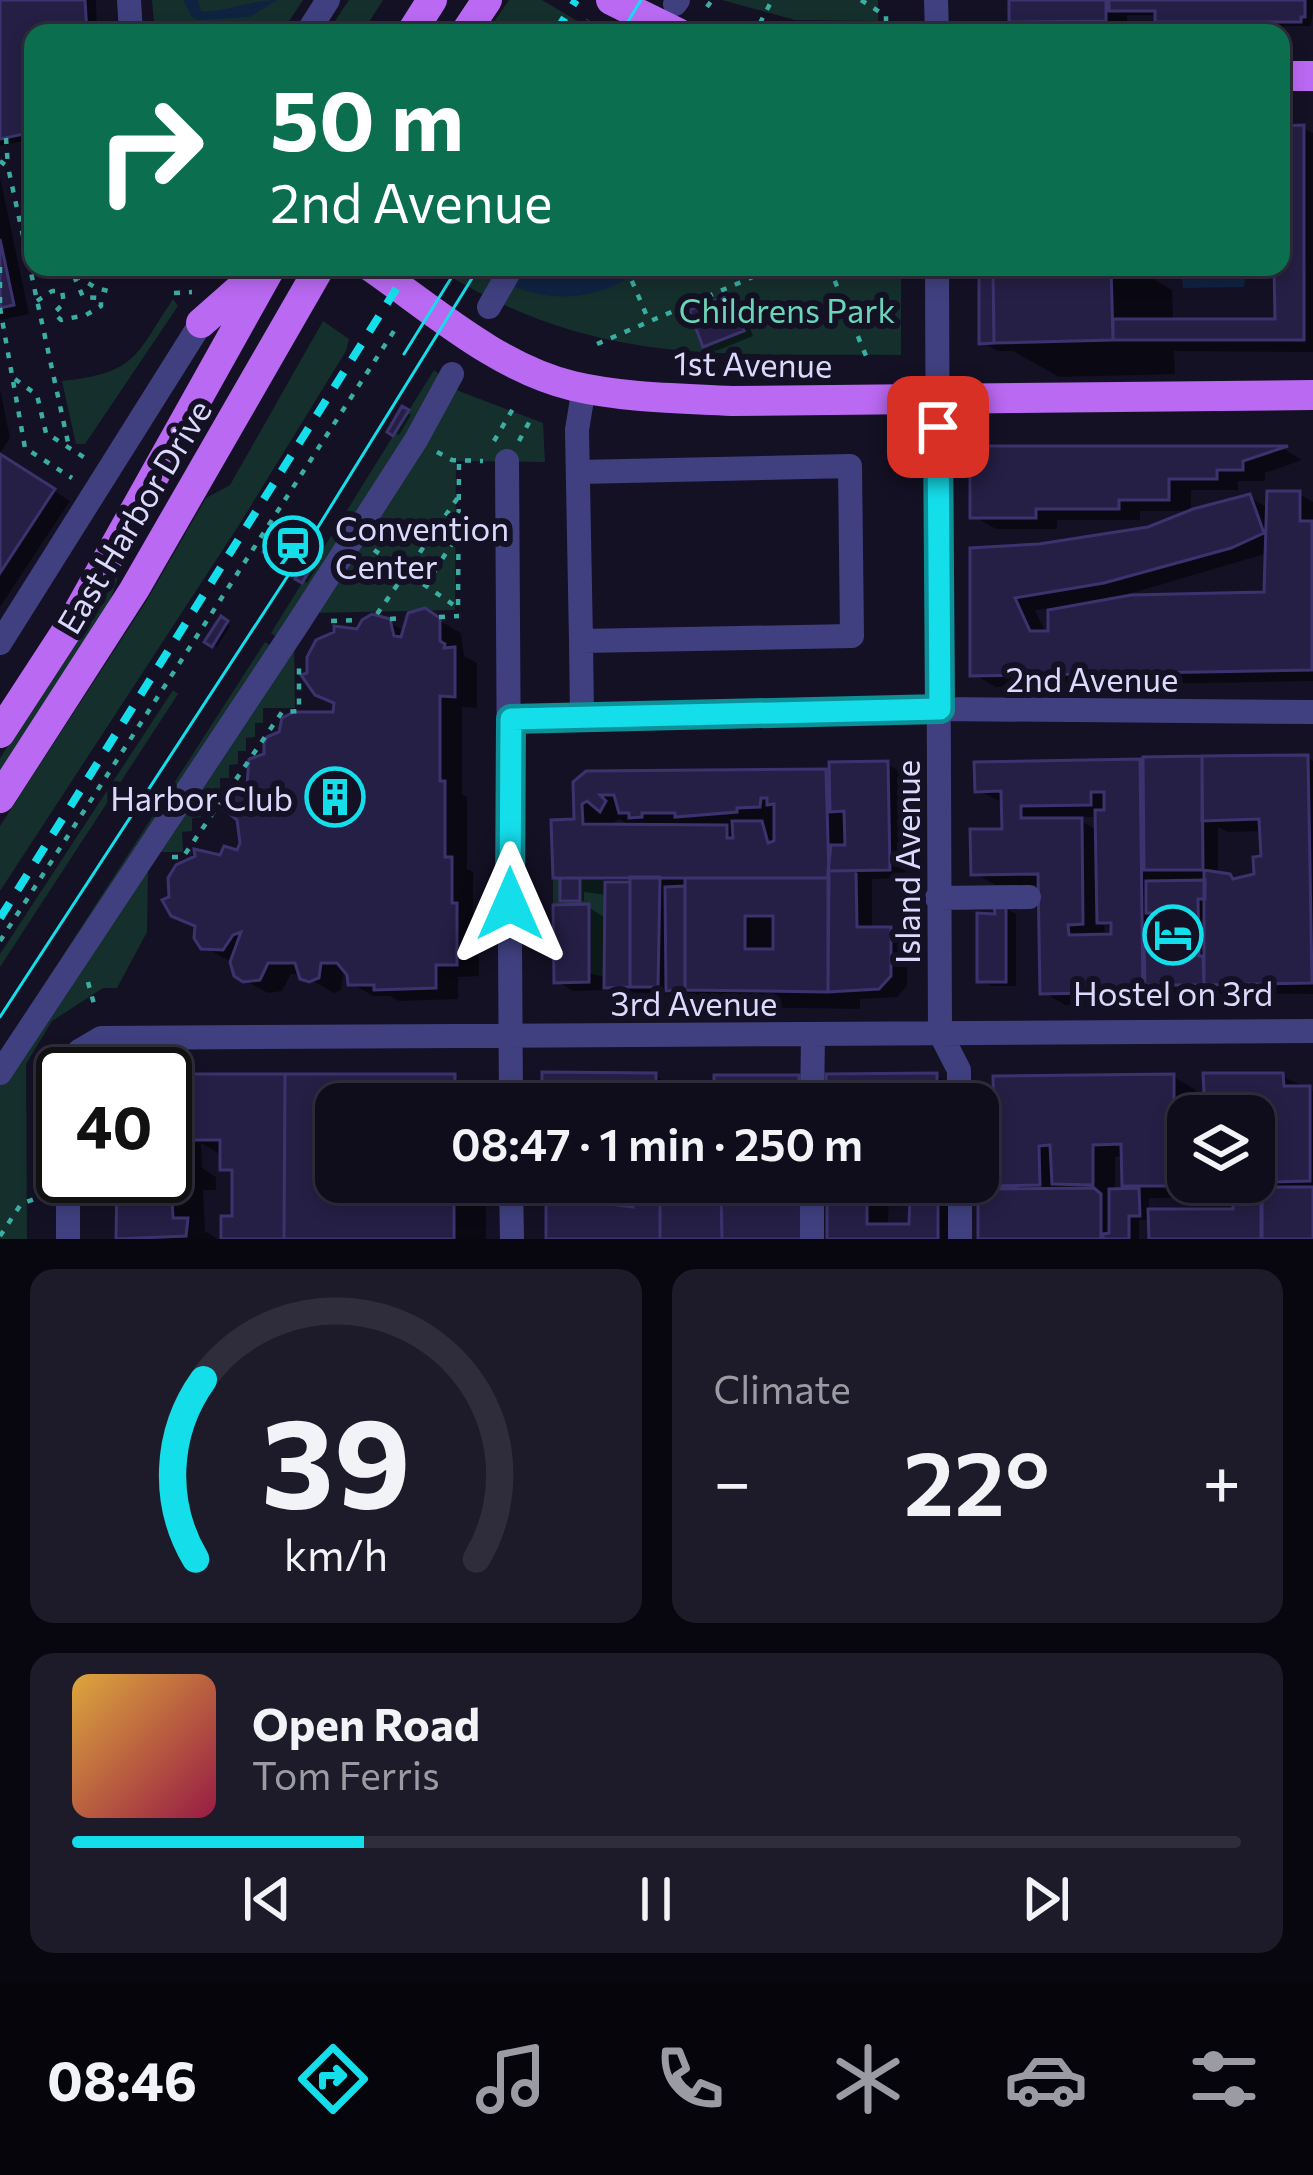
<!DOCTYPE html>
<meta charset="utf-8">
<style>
:root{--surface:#0f0d1c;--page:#1d1b29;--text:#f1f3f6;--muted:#9b9ca3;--line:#2f2d3b;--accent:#15deeb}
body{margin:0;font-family:Commissioner,sans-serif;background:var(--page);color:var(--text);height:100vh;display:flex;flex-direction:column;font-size:45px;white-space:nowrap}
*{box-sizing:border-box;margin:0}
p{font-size:39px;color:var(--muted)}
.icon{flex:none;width:66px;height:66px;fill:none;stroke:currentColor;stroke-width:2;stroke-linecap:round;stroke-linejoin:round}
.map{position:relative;height:1239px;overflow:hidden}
.details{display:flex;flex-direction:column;gap:30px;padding:30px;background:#08070f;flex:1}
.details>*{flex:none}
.banner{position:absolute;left:24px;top:24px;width:1266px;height:252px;border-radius:24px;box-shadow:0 6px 18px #0003,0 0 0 3px var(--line);background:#0b6e4f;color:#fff;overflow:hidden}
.buttons{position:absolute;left:1167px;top:1095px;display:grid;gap:24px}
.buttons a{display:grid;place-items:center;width:108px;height:108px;border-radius:24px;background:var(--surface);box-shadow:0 6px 18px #0003,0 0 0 3px var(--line);font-size:60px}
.speed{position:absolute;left:36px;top:1047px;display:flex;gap:24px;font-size:60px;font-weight:700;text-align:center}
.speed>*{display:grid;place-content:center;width:156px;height:156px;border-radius:50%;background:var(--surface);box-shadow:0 6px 18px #0003,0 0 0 3px var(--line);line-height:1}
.speed .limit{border:6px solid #111;border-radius:18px;background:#fff;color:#111}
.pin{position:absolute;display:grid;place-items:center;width:102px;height:102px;color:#fff;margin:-51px;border-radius:24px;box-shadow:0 6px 18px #0006}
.me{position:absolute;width:132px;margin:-66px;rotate:0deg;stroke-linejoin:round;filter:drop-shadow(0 0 9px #0008)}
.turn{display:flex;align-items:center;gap:42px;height:252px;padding:0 48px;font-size:54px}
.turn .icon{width:156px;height:156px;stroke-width:2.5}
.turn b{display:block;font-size:84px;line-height:102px}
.big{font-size:90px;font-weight:600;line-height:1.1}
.details .widget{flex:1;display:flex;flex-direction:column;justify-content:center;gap:18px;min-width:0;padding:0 42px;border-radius:24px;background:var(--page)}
.details .dial{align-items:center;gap:0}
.dial svg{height:312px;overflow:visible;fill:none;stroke:var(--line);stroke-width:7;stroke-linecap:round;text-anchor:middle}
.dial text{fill:var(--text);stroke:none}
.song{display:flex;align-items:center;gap:36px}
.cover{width:144px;height:144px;border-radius:18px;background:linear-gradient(135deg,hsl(40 70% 55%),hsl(340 70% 35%))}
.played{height:12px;border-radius:6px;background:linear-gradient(90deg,var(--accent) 25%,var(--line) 25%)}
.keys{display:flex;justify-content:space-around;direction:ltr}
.heat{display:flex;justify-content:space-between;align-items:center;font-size:66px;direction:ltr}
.details .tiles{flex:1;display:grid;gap:30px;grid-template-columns:1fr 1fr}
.widget:last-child{grid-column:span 2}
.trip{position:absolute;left:315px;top:1083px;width:684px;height:120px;border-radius:24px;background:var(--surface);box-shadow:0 6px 18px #0003,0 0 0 3px var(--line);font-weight:600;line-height:120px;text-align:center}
.tab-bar{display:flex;height:192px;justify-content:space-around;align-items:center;background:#06050b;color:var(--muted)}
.tab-bar .icon{width:84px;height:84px}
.tab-bar .active{color:var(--accent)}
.tab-bar b{font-size:54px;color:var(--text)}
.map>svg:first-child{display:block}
.green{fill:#152f2d}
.water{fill:#0f2341}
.shadow{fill:#0007;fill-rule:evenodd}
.building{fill:#251f45;stroke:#3c336e;stroke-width:3;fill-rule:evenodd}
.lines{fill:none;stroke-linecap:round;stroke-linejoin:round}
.path{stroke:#3aaea3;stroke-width:4.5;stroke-dasharray:6 9;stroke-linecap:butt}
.minor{stroke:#404080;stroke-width:24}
.major{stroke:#ba69f2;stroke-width:30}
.tram{stroke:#15deeb;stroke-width:3}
.rail{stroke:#15deeb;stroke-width:8;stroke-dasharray:18 15;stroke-linecap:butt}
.route-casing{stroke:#0e9099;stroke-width:30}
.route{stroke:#15deeb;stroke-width:21}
.labels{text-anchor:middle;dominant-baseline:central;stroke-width:12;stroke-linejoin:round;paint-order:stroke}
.park-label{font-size:33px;fill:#6ad6b7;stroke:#141125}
.street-label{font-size:33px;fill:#dbd9fc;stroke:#141125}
.poi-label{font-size:33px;fill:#dbd9fc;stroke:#141125;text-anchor:start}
</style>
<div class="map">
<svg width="1313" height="1239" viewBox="0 0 1313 1239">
<rect width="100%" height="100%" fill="#141125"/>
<path class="green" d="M152,0H303L281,33H155Z
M349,0H383L362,33H327Z
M509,0H542L598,33H486Z
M722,0H878V21L795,20Z
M435,267H901V355C723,353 593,368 435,267Z
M173,299L178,306L85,444H76L62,381C137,373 135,356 173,299Z
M323,321L349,339L346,351L239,525L0,891V826L147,600L206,498L230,485Z
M434,370L459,391L543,423L545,462L456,461L455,610L313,613L294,642L295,708H263V723H255V737L246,738V751H238V764L229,765V778H220V791H212V805L201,806V817L192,818V831L182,832L183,852H158L148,867L147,932L117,988H103L52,1021L26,1064L27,1239H0V1053L265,642L279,651L284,643L271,633Z
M129,544L109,604L0,774V758L94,614Z
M173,690L178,694L0,967V954Z
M604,877V977L589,973L588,905H553V878Z"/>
<path class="water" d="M183,0H198L201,11C228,12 250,0 277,0L250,17L198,20L192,17Z
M520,267H616L619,273L620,267H643C610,296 557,307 509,284Z
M1191,267H1247L1244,287L1183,288L1182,278Z"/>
<path class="shadow" d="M0,0H96L97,33H33V139L0,146Z
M1012,0H1313V11L1311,26H1168L1158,20V15H1127V32L1034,33L1012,20Z
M1303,128L1313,133V352L1174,351L1175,374L1059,377L1013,351H998L982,342V267H1132L1172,290L1173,322H1278L1281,129Z
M0,177L29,314L0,320Z
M729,298L740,304L753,336L716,351L705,345Z
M0,389L10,438L0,453Z
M403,410L411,415L399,435L391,431Z
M973,449H1284L1302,460L1265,473V481H1238V490H1191V511H1140V520H1057V529H996L973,516Z
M0,456L70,501L0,607Z
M1299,494L1313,502V681L996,687L973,674L1039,547L1149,530L1249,497L1270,509ZM1268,553L1267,595L1123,598L1122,596ZM1051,608V645L1035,610Z
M280,531L288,536L275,556L268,551Z
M312,558L320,562L307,583L299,578Z
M437,619L461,633L464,656L477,663V708L462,707V794L467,797V869L473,872V916L478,919L479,976L458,977V999L399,1001L390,996H373L351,983L350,974H343L341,990L334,993L301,974H291L282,991L268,993L244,980L231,962L208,949L198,928L174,914L221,858L238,854L250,788L336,715L358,632L388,622L405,631Z
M222,620L230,626L217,647L208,641Z
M1307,758L1313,761V994L1165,993V1003L1065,1005L1043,992L1041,885L997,886L974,873L1005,832L1004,803L977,790L1139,762L1147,767ZM1075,817H1098V831ZM1218,827L1228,832L1263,831L1264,859L1257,876L1237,881L1218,875ZM1104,924L1114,929V937H1105ZM1165,982H1219V988H1165Z
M887,764L904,774L906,878L872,879V930H891L907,939V986L897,997L860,999V1009L721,1007L699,995L617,992L605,985V990L573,991L557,981L588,907L607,919V895L584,892V901H567L563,899V880L556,876L577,822L576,783L825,772L833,776ZM619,819L632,827H607Z
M1005,908L1016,914V986H991L980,980L998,917Z
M656,1076L672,1086V1104H545Z
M936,1076L958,1089V1104H829Z
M1282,1076L1313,1091V1239H1152L1151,1220H1139V1239H981L1010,1192L998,1185L996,1079L1174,1077L1196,1090V1116H1188L1189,1198H1149V1212H1236V1188L1225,1182H1254V1116H1223ZM1124,1156L1125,1185L1137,1191L1115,1192V1157Z
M165,1077H454L487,1096V1104H336V1182H486V1239H224L235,1219V1175L223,1168V1156L201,1143L202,1168L216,1177V1190H203L205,1231L218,1239H119L120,1176H165Z
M549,1182H639V1194L749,1192L732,1182H821L820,1187H791L823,1205L549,1239Z
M830,1182H889L888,1227H912L913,1198L907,1194L908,1182H959L960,1239H830Z"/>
<path class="building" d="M0,0H85L87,33H33V132L0,139Z
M1009,0H1106V21L1009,22Z
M1109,0H1305V17H1301V22H1155V11H1109Z
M1304,125V340H1113V319H1275L1274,267H1281V126Z
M0,239L14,305L0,308Z
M979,267H993L994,343L979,344Z
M993,267H1111L1113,340L994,343Z
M730,295L744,331L703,347L689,310Z
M402,406L409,410L393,436L387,432Z
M970,446H1288L1243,461V470H1217V479H1169V500H1119V509H1036V518H970Z
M0,454L55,489L0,573Z
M1267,491H1300V521H1312V670L970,676V548L1039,544L1148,527L1193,509L1250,494L1264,533L1231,548L1104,583L1015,598L1030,631H1048V610L1131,595L1264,592Z
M279,527L286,531L270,556L263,552Z
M311,553L317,558L302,583L295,579Z
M425,608L440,618V641L445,644L444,648L455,647V697L440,696V781H445V857H452V903H457V965H436V988L374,990V985H348L347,975L337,963H321L319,978L309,982L300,979L295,963H268L260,980L243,982L234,976L230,962L241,932L233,935L223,950L201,949L194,938L195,926L171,916L162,900L169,897L168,878L176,865L195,856L194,849L220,855L224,846L237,850L240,843L237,820L224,809L226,793L238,785H247L249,759L264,754V743L267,737L279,732L282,718L294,712H333L334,703L315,695L301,675L307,673V657L316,640L334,632V626L357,629L362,620L372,614L390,619L394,636L401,637L408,613Z
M221,616L228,621L212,647L204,642Z
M1308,755L1312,983L1204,985V870L1230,874L1233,879L1254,874L1253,857L1261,856L1259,819L1202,821V756Z
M1202,756L1203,870H1144L1143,757Z
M1140,759L1143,992L1040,994L1038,874L971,875L970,829H1002L1001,791L975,792L974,762ZM1091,792H1104V810H1095L1097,923H1111V934L1069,935L1068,925L1083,924L1082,818H1021V806L1091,805Z
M888,761L890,870L828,871L831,845H845L844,811L830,812L829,762Z
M826,769L829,878H553L551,820L574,819L573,782L586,771ZM600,795H614L619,813H629V818L642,817V813H675V817L737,812V808L760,807L761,798H767V805L774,804V841L768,843L762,821H732L733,838H727V825L583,824L582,804L587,801L600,812L606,801Z
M828,871H856L857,927H891V976L879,989L828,992Z
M630,877H660L658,987H630Z
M560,878H580V901H560Z
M685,878H829L828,992L685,990ZM745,916H773V949H745Z
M1205,880V899H1198L1199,956H1203L1204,985H1145L1144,944L1171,943V937H1149L1148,920H1169V913H1146V881Z
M605,882H630V987L604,988Z
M685,886V990L666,991L665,887Z
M589,904V982L554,983L553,905Z
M1006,904V982H977V913L995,914L994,906Z
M542,1072L656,1073V1104H542Z
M937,1073V1104H826V1074Z
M1203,1073H1283L1284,1086H1310V1181L1220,1183L1254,1182V1116H1220V1105L1204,1093Z
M118,1074H285L284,1239H221V1216H232V1170H220V1140H189L170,1129V1154L184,1155V1172H171L173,1218H188L186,1236L116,1239L117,1176H165V1074Z
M285,1074H455V1104H336V1182H454V1239H284Z
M1174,1074V1127L1166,1128L1167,1186H1122L1121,1144L1093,1145V1185L1052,1184L1050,1145L1039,1146L1040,1185L995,1186L993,1076Z
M714,1075H799V1104H714Z
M546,1182H608L609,1204L633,1207V1191L660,1190V1239H546Z
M827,1182H867V1224H909L910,1196H903L904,1182H938V1239H827Z
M1233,1187H1261V1239H1149L1148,1209H1233Z
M1262,1187H1313V1239H1262Z
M1094,1188L1101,1194V1239H978V1189Z
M1139,1188L1140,1216H1129V1239H1103V1234L1109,1233V1189Z
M721,1189H801L802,1239H722Z
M721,1189L722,1239H660V1190Z"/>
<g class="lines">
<path class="path" d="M861,0L886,16V33
M707,7L712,0
M760,23L772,0
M580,33L588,20
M6,138L8,167
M0,161L8,167L69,447
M0,267V306
M63,267L96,288L113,292
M626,267L649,321
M829,267L869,363
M432,274L437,267
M174,293L192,292
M37,301L52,291H62L64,303L54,313L61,320L86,315L101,306V298L83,297L74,276
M0,308L25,448L72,478
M597,344L776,267
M15,379L37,395L46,433L85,458
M494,441L514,407
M519,441L533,415
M437,452L452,460L483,461
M374,550L458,608L459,461
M426,584L459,533
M377,614L459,496
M439,617L459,616
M390,619L405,618
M331,621L361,620
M172,857H183L282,712L299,711V667
M0,941L394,331
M88,982L95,1008
M0,1236L21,1204L40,1197"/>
<path class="minor" d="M129,0L131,33
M936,0L937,33
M675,4L678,0
M307,33L328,0
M937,267L940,1033L959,1070V1104
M489,307L512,267
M507,461L511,1104
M578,472L850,466L852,636L581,641L577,430L584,387
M581,641L582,716
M0,643L201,323
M511,719L940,709L1313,712
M937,898L1029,897
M0,1073L299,622L416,440L452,374
M69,1074L79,1051L101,1038L1313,1031
M812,1104L813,1035
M68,1176V1239
M511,1182L512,1239
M812,1182V1239
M960,1182V1239"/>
<path class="major" d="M611,0L678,33
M411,33L432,0
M465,33L487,0
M1281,76H1313
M371,267C433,310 498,368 573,386C624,398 679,398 732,401L1313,395
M201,323L260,271
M0,733L73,621L271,267
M0,798L134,590L320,267"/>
<path class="tram" d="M621,33L641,0
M404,354L458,267
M0,1017L289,574L479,267"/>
<path class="rail" d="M555,33L576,0
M0,918L410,267"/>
</g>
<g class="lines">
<defs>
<path id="route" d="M510,904L511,719L940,709L938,427"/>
</defs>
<use href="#route" class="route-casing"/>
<use href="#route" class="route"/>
</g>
<defs>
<symbol id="station-ring" viewBox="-11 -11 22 22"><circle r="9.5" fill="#141125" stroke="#15deeb" stroke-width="1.5"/><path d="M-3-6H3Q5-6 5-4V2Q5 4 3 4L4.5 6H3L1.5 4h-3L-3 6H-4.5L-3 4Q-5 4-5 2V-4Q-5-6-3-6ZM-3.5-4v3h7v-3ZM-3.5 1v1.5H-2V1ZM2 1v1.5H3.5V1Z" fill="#15deeb"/></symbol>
<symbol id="building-ring" viewBox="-11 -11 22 22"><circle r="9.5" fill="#141125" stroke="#15deeb" stroke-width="1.5"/><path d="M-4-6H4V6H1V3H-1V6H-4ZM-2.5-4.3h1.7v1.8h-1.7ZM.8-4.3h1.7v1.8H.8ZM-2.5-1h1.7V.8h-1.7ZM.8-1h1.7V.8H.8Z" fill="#15deeb"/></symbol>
<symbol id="hotel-ring" viewBox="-11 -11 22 22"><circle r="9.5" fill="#141125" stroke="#15deeb" stroke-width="1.5"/><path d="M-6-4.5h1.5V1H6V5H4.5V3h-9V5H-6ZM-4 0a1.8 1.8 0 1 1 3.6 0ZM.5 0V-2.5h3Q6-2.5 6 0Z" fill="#15deeb"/></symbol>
</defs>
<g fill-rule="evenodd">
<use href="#station-ring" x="260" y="513" width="66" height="66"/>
<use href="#building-ring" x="302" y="764" width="66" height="66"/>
<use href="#hotel-ring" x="1140" y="902" width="66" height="66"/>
</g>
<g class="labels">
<g class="park-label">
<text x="787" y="309">Childrens Park</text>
</g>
<g class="street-label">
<text transform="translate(753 363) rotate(1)">1st Avenue</text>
<text transform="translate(133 516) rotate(-59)">East Harbor Drive</text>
<text x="1092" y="678">2nd Avenue</text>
<text transform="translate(906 862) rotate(-90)">Island Avenue</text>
<text x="694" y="1002">3rd Avenue</text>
</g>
<g class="poi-label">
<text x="335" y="527">Convention<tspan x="335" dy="38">Center</tspan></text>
<text x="293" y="797" text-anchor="end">Harbor Club</text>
<text x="1173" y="992" text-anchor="middle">Hostel on 3rd</text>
</g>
</g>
</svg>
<div class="buttons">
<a><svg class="icon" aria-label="layers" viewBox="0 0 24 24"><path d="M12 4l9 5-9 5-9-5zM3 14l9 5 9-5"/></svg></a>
</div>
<div class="speed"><div class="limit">40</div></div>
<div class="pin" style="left:938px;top:427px;background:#d93025"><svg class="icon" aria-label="arrive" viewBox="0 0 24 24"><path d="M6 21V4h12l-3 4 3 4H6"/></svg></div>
<svg class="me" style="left:510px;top:904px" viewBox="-20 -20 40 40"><path d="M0-17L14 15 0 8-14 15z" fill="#15deeb" stroke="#fff" stroke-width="4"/></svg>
<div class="trip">08:47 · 1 min · 250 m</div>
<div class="banner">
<div class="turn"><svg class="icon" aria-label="right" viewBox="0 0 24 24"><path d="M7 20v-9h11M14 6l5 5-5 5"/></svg><div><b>50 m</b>2nd Avenue</div></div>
</div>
</div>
<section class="details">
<div class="tiles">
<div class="widget dial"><svg viewBox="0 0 100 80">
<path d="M14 69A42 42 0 1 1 86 69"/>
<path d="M14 69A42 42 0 0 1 16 23" stroke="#15deeb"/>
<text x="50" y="56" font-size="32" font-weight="700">39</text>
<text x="50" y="72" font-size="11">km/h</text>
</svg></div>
<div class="widget"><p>Climate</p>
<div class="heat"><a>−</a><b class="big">22°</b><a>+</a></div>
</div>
<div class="widget">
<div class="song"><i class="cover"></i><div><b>Open Road</b><p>Tom Ferris</p></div></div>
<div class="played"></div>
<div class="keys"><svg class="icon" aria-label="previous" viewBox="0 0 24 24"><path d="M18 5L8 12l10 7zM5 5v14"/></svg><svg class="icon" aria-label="pause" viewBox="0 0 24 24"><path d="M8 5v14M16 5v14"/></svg><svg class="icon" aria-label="next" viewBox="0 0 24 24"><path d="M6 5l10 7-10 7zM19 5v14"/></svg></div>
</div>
</div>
</section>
<nav class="tab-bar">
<b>08:46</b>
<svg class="icon active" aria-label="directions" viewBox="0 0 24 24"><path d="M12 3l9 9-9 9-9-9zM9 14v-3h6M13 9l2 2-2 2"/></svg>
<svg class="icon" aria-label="music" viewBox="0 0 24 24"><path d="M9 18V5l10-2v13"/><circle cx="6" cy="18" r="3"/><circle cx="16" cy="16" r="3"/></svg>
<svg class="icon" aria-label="phone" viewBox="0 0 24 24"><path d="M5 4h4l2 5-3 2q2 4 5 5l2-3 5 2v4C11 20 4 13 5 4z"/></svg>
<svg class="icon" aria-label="climate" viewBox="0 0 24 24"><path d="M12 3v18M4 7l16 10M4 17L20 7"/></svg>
<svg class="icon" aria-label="car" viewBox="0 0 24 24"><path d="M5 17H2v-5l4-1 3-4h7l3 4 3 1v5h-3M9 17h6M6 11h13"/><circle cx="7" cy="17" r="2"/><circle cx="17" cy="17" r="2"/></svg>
<svg class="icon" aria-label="filters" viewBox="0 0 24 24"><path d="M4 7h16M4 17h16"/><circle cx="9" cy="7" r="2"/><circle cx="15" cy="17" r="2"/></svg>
</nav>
